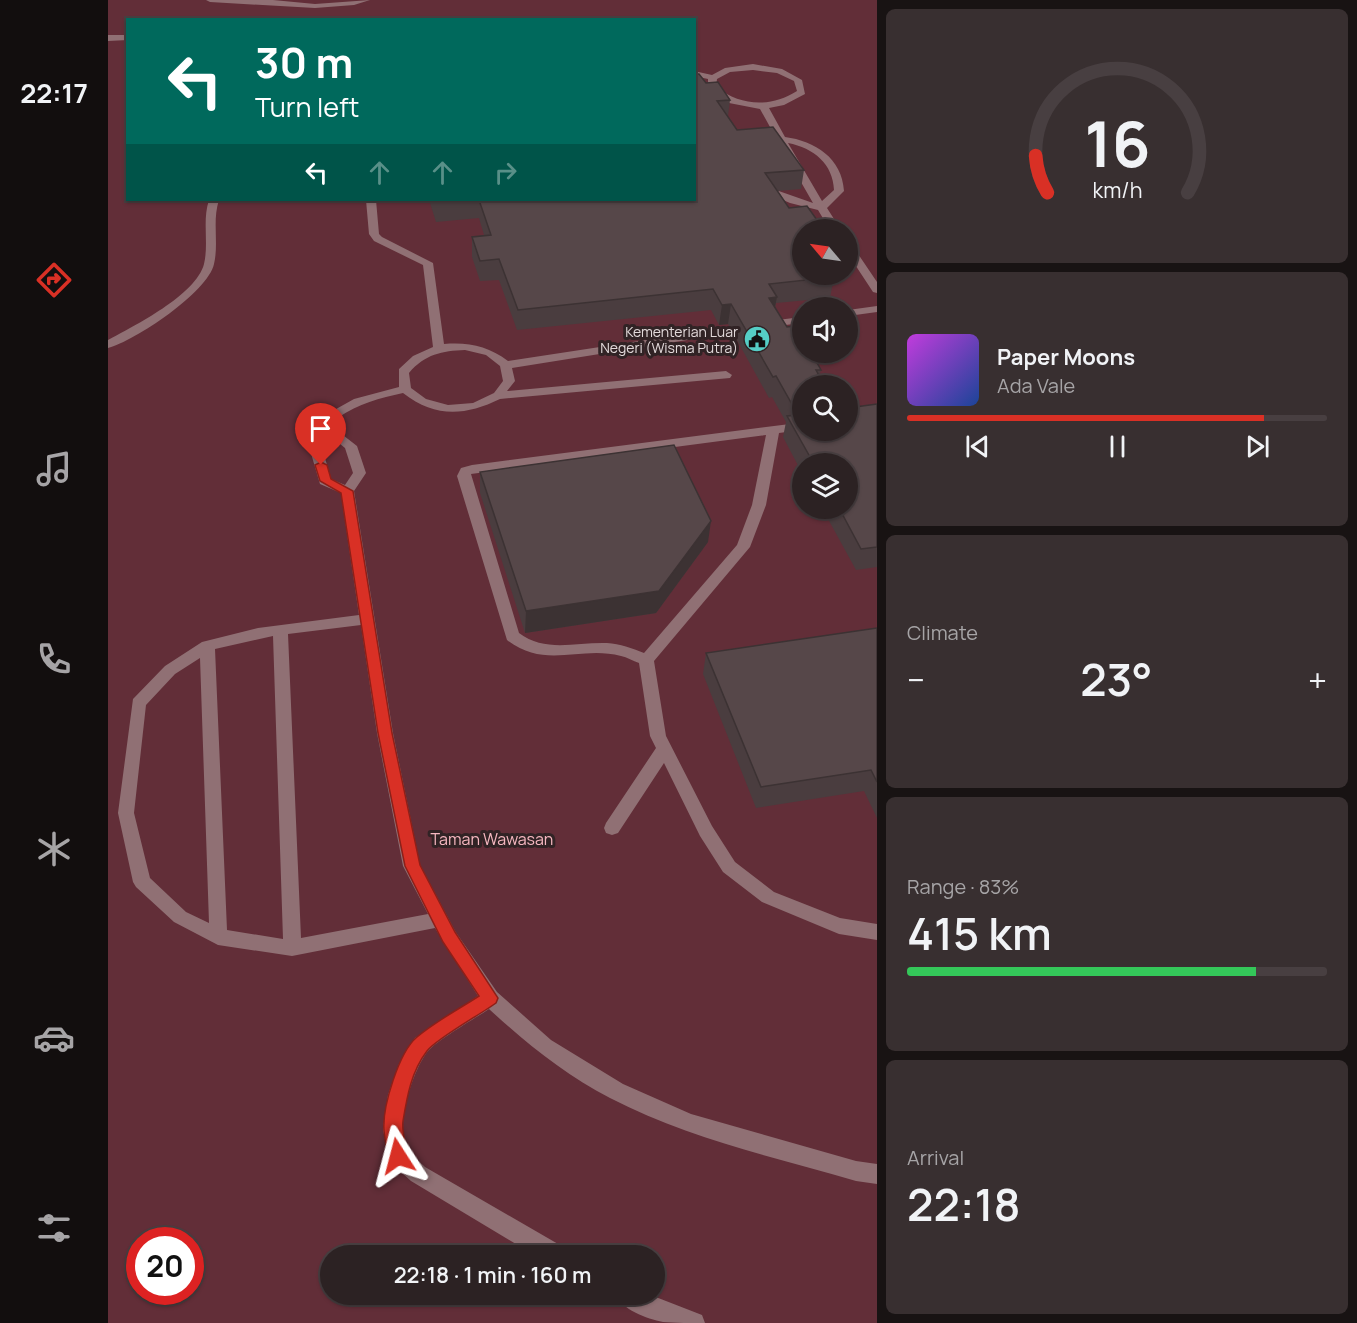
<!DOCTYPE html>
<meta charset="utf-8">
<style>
:root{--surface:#2c2223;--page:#382f30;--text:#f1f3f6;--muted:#a6a4a6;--line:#483f41;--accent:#d93025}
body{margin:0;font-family:Manrope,sans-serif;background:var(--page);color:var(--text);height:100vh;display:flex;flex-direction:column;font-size:22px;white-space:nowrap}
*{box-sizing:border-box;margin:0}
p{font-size:20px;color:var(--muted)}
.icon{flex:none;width:33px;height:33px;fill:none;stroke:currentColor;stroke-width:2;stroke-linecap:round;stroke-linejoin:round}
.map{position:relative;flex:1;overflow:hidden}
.details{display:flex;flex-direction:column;gap:9px;padding:9px;background:#181313;width:480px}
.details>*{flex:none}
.guide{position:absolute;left:18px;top:18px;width:570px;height:183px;border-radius:0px;box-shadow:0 2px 4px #0004,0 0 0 2px var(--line);background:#00695c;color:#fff;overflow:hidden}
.needle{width:39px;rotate:299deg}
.controls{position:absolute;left:684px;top:219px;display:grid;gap:12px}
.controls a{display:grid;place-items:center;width:66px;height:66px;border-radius:50%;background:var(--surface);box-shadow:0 2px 4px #0004,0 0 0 2px var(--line);font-size:30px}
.speed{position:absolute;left:18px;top:1227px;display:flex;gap:12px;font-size:30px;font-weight:700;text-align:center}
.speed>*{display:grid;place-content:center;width:78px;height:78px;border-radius:50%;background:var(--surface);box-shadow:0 2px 4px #0004,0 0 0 2px var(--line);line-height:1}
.speed .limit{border:9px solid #d22;background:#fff;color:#111}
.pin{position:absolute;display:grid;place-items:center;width:51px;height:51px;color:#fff;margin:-62px -26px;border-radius:50% 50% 50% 0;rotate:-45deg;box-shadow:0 0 6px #0007}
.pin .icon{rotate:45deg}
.me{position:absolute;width:66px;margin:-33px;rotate:351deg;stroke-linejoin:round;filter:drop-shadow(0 0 4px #0008)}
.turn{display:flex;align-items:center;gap:21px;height:126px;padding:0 30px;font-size:27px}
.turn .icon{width:78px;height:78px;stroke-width:2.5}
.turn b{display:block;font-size:42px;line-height:51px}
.lanes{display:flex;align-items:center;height:57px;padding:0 30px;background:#0003;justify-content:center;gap:30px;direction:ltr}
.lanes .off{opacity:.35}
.big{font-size:45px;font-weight:600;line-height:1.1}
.details .tile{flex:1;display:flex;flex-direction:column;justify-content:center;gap:9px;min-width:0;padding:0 21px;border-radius:9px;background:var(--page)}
.details .dial{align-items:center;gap:0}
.dial svg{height:156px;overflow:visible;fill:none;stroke:var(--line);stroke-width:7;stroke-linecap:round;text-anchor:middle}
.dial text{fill:var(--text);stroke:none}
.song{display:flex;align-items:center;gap:18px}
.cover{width:72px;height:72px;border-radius:9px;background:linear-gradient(135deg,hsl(290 70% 55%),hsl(220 70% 35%))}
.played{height:6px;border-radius:3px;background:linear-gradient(90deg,var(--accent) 85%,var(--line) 85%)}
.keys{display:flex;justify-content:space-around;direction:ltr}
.heat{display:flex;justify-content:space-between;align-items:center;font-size:33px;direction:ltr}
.charge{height:9px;border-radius:4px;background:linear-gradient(90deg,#34c759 83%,var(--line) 0)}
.trip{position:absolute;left:212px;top:1245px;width:345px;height:60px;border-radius:30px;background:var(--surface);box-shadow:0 2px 4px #0004,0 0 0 2px var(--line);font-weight:600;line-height:60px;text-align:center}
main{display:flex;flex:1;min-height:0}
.menu{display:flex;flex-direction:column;width:108px;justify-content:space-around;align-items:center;background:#120e0e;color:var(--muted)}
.menu .icon{width:42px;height:42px}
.menu .on{color:var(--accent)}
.menu b{font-size:27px;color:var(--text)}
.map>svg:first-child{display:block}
.green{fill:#622e38;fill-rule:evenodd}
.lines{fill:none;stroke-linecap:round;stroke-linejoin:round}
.minor{fill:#907074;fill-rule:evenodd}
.wall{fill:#4a3d3f}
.shaded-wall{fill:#3c3233}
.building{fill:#564749;stroke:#3c3233;stroke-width:1.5}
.route{fill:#d93025;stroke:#8d1f18;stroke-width:1.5}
.labels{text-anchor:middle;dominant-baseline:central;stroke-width:6;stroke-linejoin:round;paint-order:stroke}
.far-poi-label{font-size:14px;fill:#e2d9da;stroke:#312325;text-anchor:end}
.park-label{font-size:16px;fill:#f7b8c1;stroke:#312325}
</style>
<main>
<nav class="menu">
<b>22:17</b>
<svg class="icon on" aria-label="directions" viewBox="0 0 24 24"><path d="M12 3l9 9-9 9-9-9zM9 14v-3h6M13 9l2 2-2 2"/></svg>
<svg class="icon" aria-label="music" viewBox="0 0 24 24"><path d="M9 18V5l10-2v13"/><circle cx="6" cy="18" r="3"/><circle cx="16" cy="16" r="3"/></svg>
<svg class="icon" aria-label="phone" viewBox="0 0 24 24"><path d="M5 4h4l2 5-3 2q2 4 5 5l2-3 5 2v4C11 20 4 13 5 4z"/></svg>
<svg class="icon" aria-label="climate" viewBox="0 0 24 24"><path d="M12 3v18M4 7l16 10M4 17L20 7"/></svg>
<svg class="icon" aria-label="car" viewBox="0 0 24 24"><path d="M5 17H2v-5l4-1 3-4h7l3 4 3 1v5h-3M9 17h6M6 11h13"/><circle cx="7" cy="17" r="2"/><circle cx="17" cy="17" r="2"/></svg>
<svg class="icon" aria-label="filters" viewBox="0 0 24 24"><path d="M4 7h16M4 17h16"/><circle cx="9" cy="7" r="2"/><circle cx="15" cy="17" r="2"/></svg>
</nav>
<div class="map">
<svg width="769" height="1323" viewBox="0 0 769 1323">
<rect width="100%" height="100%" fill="#3b2d2f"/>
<path class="green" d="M0,0H769V1323H0ZM20,20H586V200H20ZM694,230H740V274H694ZM694,308H740V352H694ZM694,386H740V430H694ZM694,464H740V508H694ZM32,1240H82V1292H32ZM222,1256H546V1294H222Z"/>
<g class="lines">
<path class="minor" d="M98,0H165L207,4L262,0L246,5L207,8L102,2Z
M0,35H20V40L0,41Z
M645,64L674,69L694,80L697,94L676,105L661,108L677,137C707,141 734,158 736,191L719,208L733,230H722L710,210L682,203L661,194L660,192L665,189L705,203L670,142L655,144L650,141L667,136L652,109L621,103L600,90V79L586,76V71L604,75L617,68ZM645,70L669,73L686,81L689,91C662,108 633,106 608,87L609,79L622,72ZM680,143C706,148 725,164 726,190L714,201Z
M101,200H111C104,221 111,243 106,264C100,292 27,341 0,348V340C26,326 88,295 96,264C101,243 94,221 101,200Z
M258,200H268L271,234L274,237L325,263L336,344C361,342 380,346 400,361L623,327L629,330L623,333L404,368L407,381L399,391L618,371L624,375L622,378L392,399C357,416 327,418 295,393C272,398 250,404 231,417V432L249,446L258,473L246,491L285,733L312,865L347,931L389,992L443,1040L515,1084L583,1114L748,1161L769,1164V1184L748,1181C665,1157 579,1138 502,1098C457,1075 418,1043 381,1009C366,1019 331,1039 320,1051C305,1069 285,1130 300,1151C304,1157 312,1162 317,1167L457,1248L459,1256H428L303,1181L283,1163L280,1156L275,1129L280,1095L291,1064L307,1038L370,996L327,928L184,956L110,945L66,922L28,887L25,882L10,813L25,699L57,666L94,642L150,628L251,615L233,493L212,484L202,450L219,432L221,413L246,399L291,387V369L305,356L325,347L315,265L266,241L261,234ZM357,350L378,355L392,366L395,381L386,393L365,403L340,405L318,399L303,388L301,373C317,354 334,351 357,350ZM226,439L237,448L245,473L237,485L223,479L215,451ZM253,625L269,733L295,866L320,914L193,938L180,634ZM165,636L175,939L119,930L107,649ZM92,658L101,923L78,912L42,878L26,813L38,705L67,674Z
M740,244L744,245L769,282V293L765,292L740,254Z
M769,306V312L740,316V310Z
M694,317V323L661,327L655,324L661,321Z
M682,424L686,425L688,428L686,431L671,433L658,505L642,547L546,661L558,736L604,826L627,862L666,892L732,918L769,924V940L731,934L654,902L615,872L592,836L556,763L510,833L504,835L498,833L496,828L498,823L548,748L542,736L531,663C525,661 519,657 513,656C472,645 438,670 399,640L349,476L353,468L364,465ZM658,435L644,505L629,545L536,653C524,648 512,644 499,643C468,642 437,653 411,633L363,474Z
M507,1294H540L594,1315L597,1323C584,1323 567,1323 555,1322C539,1319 513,1309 507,1294Z"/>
</g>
<path class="wall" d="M598,83L622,100L620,116L629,130L696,170L693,189L670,191L681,208L714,227L713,230H694V274L726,277L722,298L668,303L667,308L679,327L713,370L694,430L769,404V567L748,570L714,508H740V464H694V473L675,437L678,422L664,397L661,398L620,324L611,325L603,310L409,330L391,280L372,281L364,257V237L376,235L371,218L328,222L321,200H586Z
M372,472L600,542L548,613L417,633L372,493Z
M769,628V818L756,791L648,808L595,674L598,653Z"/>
<path class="shaded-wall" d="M669,297L665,317L661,298Z
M623,304L620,324L611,325L614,305Z
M603,521L600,542L548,613L417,633L418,611Z"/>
<path class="building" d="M586,74H591L598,83L610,82L622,100L609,101L629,130L665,127L696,170L657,173L681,208L699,206L714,227L694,230V274H724L726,277L661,284L669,297L661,298L679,327L687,326L694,339V352H703L713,370H708L717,386H694V430H740V408L769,404V547L753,549L731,508H740V464H706L679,416L690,415L668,376L665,377L623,304L614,305L605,289L410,310L391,259L372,261L364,237L383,235L371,200H586Z
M326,200H359L327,202Z
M566,445L603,521L551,591L418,611L372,472Z
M769,628V782L763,770L653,787L598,653Z"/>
<path class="route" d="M213,462L219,465L223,479L245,491L284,733L312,865L347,932L390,998L388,1003C373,1014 328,1039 319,1051C303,1072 299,1097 295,1121C293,1135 302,1149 296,1162L290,1165L283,1162C279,1153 277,1141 276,1131C274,1107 291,1052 309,1037C328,1021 351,1009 371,996L335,942L297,866L270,733L233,493L212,481L207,465Z"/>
<defs>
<symbol id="civic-disc" viewBox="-11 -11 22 22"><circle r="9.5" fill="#55cec6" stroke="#312325"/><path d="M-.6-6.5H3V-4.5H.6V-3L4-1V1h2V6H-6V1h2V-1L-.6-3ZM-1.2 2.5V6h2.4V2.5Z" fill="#111"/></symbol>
</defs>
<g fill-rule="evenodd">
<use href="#civic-disc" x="634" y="324" width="30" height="30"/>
</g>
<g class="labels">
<g class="far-poi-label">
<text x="630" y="331">Kementerian Luar<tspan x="630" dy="16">Negeri (Wisma Putra)</tspan></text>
</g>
<g class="park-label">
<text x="384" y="839">Taman Wawasan</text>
</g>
</g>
</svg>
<div class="controls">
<a><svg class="needle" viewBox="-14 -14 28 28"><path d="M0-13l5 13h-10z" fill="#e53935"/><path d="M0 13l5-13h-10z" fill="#a6a4a6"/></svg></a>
<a><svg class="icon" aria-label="sound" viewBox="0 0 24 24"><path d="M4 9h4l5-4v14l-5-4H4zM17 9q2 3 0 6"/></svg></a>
<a><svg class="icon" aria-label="search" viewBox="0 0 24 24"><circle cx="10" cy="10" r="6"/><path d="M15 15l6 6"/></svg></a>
<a><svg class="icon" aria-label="layers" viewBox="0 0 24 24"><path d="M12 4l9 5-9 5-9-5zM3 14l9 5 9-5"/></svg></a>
</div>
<div class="speed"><div class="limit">20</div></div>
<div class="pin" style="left:213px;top:465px;background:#d93025"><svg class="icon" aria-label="arrive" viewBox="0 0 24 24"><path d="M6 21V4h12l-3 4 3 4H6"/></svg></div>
<svg class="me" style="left:290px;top:1156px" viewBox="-20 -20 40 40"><path d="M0-17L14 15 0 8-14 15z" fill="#d93025" stroke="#fff" stroke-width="4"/></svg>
<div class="trip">22:18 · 1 min · 160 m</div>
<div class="guide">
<div class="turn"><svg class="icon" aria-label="left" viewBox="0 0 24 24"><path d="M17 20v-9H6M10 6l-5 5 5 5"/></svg><div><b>30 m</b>Turn left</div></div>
<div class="lanes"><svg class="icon" aria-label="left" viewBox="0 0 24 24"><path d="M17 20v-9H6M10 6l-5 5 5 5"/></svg><svg class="icon off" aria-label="ahead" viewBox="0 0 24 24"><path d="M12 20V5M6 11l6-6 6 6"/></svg><svg class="icon off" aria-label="ahead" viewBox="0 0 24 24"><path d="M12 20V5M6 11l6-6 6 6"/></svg><svg class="icon off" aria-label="right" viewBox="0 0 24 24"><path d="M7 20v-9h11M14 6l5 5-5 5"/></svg></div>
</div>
</div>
<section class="details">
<div class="tile dial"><svg viewBox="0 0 100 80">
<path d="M14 69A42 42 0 1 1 86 69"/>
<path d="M14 69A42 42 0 0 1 8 50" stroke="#d93025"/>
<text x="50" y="56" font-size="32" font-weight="700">16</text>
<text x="50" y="72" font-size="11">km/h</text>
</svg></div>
<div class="tile">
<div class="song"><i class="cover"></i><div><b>Paper Moons</b><p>Ada Vale</p></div></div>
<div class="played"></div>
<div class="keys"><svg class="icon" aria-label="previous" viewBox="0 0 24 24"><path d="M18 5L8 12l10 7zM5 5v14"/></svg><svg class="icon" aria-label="pause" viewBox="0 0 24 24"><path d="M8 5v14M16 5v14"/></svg><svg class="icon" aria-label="next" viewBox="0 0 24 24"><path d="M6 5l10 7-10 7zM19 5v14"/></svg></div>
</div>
<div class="tile"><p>Climate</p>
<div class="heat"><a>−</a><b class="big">23°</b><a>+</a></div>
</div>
<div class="tile"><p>Range · 83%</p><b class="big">415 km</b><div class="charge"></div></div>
<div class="tile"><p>Arrival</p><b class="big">22:18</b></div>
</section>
</main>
